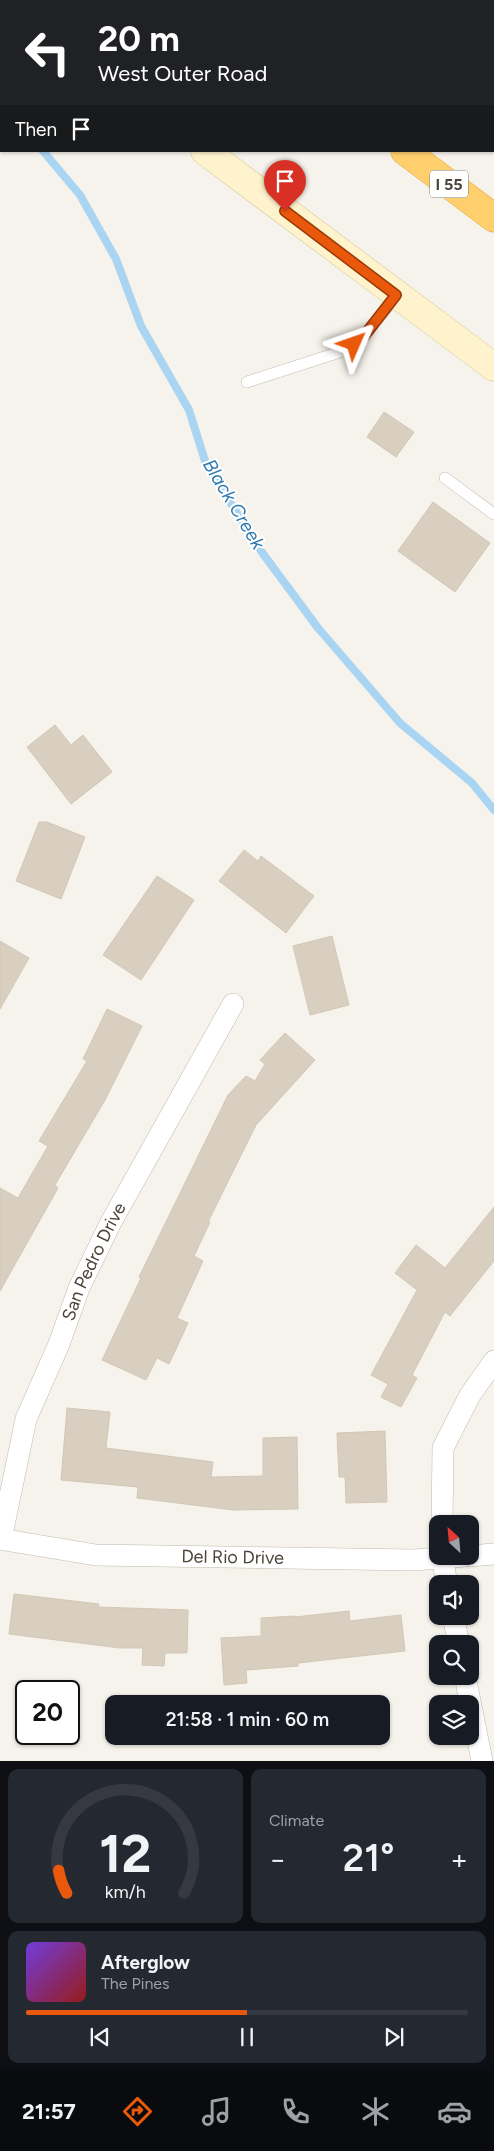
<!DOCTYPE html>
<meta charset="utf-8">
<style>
:root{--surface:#171b24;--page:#242831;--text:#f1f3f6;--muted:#9ea1a6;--line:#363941;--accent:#ea580c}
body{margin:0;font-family:Figtree,sans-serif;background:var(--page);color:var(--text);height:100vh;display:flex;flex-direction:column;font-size:19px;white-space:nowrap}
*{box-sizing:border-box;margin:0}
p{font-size:16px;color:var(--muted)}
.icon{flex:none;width:28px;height:28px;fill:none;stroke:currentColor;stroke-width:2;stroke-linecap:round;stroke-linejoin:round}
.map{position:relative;height:1761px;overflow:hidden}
.panel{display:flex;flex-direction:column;gap:8px;padding:8px;background:#0d0f14;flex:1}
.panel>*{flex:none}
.banner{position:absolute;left:0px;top:0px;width:495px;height:152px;box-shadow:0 1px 4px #0004;background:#202124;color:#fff;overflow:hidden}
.needle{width:32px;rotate:334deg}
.tools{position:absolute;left:429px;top:1515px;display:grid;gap:10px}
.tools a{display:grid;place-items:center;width:50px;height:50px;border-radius:10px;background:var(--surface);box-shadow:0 1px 4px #0004;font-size:25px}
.speed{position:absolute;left:15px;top:1680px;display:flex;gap:10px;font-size:25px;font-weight:700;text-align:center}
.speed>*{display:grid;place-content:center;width:65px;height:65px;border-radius:50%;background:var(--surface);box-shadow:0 1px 4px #0004;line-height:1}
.speed .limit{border:2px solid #111;border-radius:8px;background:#fff;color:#111}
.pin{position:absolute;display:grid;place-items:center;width:42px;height:42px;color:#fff;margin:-51px -21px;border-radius:50% 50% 50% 0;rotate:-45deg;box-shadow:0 0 5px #0007}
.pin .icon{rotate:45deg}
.me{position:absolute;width:55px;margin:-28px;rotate:47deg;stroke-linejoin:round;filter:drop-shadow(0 0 4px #0008)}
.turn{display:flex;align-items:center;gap:18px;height:105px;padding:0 15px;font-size:22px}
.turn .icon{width:65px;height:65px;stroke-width:2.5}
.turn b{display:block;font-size:35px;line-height:42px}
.then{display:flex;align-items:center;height:48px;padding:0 15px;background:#0003;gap:10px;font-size:19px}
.big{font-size:38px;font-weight:600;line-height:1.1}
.panel .widget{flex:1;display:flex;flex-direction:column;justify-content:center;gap:8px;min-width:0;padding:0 18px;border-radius:10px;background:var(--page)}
.panel .dial{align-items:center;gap:0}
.dial svg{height:130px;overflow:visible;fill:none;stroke:var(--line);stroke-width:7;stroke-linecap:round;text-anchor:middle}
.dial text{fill:var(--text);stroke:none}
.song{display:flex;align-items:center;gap:15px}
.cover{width:60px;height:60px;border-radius:8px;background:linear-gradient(135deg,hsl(260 70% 55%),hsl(0 70% 35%))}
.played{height:5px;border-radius:2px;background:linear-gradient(90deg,var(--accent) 50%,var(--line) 50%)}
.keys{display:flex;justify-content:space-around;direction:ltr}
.heat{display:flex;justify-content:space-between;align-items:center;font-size:28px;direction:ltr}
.panel .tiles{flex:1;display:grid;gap:8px;grid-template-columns:1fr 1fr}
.widget:last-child{grid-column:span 2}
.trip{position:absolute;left:105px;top:1695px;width:285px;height:50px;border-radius:10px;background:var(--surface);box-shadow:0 1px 4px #0004;font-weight:600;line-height:50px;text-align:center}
.menu{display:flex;height:80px;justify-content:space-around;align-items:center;background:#090b0e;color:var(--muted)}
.menu .icon{width:35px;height:35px}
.menu .on{color:var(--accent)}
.menu b{font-size:22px;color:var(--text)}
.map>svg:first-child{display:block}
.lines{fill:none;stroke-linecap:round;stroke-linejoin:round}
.stream{stroke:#a9d4f2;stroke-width:8}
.building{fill:#d8cfc1;stroke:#d3c7b4}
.lane-casing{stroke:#c2bbae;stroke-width:12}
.street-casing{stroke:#c2bbae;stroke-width:22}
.secondary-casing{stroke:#d6c79b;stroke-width:29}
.highway-casing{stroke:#e0a43c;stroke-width:29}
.lane{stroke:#fff;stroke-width:11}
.street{stroke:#fff;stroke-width:21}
.secondary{stroke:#fff3cd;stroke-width:28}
.highway{stroke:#ffcf6e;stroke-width:28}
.route-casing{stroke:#983908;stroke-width:12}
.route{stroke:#ea580c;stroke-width:9}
.labels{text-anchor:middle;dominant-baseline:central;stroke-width:4;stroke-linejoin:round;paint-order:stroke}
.shield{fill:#fff;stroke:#817c74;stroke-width:1}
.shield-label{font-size:16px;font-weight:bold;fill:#4b4439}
.street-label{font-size:18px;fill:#4b4439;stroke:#fff}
.water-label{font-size:19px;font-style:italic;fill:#2e7ab2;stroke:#fff}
</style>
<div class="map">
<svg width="494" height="1761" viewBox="0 0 494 1761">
<rect width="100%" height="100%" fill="#f6f3ec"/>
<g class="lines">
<path class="stream" d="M0,104L1,105
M43,151L80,195L116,259L141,326L189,410L206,464L261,551L318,628L400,723L472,783L494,810"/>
</g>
<path class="building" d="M384,412L414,432L396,457L367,437Z
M433,502L490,543L455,592L398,551Z
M55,725L71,745L83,735L112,772L71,804L27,747Z
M39,822H47L85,837L61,899L16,881Z
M244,850L258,861L261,856L314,896L286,933L219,881Z
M157,876L194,900L141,980L103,955Z
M332,936L349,1005L310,1015L293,946Z
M0,941L29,958L0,1009Z
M107,1009L142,1026L105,1100L55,1185L58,1188L0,1291V1188L18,1198L48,1146L39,1141L87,1061L83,1059Z
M285,1033L315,1060L256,1125L208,1222H210L194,1256L203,1261L177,1318L188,1323L169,1364L157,1358L146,1380L102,1360L141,1278L139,1277L228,1095L246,1076L255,1081L265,1064L260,1060Z
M494,1207V1261L450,1316L445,1312L412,1375L417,1378L401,1407L381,1397L388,1384L371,1375L417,1290L395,1273L416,1245L445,1268Z
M67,1408L110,1412L106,1448L213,1462L211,1477L263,1476V1438L297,1437L298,1509L233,1510L137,1498L138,1487L61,1480Z
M385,1431L387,1502L346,1503L345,1477H339L337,1433Z
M14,1594L99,1604L98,1607L188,1610L187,1653H165L164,1666L142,1665L143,1648H120L9,1634Z
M349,1611L350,1621L401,1615L405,1651L298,1663V1666L246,1670L247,1683L224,1685L221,1638L261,1636V1618L295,1616V1617Z"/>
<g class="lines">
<defs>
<path id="lane" d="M247,382L343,351L364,336L397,295
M445,478L494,514"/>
<g id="street">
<path d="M442,1524L443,1448L470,1395L494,1361"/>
<path id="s1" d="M0,1539L96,1555L414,1560L465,1556"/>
<path id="s2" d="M1,1539L26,1419L59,1344L79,1288L110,1224L233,1004"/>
<path d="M442,1556L447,1584"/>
<path d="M470,1556L494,1554"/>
<path d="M453,1616L459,1644"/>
<path d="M465,1676L482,1761"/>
</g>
<path id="secondary" d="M9,0L10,1
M205,151L494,367"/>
<path id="highway" d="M206,0L207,1
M347,0L349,1
M405,151L494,218"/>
</defs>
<use href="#lane" class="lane-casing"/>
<use href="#street" class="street-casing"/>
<use href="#secondary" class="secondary-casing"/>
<use href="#highway" class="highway-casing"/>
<use href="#lane" class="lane"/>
<use href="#street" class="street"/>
<use href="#secondary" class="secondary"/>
<use href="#highway" class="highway"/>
</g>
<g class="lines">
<defs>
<path id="route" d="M285,211L396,295L364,336L354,344"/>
</defs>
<use href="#route" class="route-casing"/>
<use href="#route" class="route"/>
</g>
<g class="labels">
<rect class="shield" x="430" y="170.5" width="38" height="27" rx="4"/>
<g class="shield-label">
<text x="449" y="184">I 55</text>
</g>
<g class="street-label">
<text stroke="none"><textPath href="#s2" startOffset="294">San Pedro Drive</textPath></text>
<text stroke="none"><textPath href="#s1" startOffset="234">Del Rio Drive</textPath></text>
</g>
<g class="water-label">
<text transform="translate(234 504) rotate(59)">Black Creek</text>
</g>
</g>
</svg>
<div class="tools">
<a><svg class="needle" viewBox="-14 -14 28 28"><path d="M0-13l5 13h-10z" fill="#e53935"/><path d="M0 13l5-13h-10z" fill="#9ea1a6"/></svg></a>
<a><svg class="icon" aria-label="sound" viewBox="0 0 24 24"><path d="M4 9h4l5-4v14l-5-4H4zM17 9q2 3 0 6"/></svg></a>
<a><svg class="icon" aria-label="search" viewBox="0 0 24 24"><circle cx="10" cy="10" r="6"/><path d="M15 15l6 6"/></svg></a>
<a><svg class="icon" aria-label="layers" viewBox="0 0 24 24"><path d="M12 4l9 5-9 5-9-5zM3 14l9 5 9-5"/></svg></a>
</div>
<div class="speed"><div class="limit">20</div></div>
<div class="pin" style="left:285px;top:211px;background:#d93025"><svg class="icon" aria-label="arrive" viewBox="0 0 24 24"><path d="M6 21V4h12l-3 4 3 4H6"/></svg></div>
<svg class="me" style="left:354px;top:344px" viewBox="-20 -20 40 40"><path d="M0-17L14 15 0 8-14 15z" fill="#ea580c" stroke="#fff" stroke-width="4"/></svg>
<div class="trip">21:58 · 1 min · 60 m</div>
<div class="banner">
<div class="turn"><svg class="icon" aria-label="left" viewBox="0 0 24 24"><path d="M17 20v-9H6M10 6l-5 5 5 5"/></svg><div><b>20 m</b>West Outer Road</div></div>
<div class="then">Then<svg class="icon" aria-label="arrive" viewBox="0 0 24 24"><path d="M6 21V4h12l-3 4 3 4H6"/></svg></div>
</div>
</div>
<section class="panel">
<div class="tiles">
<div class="widget dial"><svg viewBox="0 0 100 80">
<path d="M14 69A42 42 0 1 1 86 69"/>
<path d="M14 69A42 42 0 0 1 9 55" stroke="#ea580c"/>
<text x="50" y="56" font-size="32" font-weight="700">12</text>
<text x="50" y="72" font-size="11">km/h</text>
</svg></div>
<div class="widget"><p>Climate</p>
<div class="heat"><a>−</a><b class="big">21°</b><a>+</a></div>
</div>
<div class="widget">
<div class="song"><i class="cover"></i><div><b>Afterglow</b><p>The Pines</p></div></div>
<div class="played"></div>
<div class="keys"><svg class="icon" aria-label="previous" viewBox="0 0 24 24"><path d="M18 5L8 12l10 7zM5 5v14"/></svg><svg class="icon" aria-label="pause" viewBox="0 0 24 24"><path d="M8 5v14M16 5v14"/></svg><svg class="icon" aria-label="next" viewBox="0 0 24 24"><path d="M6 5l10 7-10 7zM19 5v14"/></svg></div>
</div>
</div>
</section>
<nav class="menu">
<b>21:57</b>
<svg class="icon on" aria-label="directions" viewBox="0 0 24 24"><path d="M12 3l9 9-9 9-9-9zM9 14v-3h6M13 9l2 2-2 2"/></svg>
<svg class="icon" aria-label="music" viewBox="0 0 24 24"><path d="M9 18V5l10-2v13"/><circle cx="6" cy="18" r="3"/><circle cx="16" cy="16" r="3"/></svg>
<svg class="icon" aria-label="phone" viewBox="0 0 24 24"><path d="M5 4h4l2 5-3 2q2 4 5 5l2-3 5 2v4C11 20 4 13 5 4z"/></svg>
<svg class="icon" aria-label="climate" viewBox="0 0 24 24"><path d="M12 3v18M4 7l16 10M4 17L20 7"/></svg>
<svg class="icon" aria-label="car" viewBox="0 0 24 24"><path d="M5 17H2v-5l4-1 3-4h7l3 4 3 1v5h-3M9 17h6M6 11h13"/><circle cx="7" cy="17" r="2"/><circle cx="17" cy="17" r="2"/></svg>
</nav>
